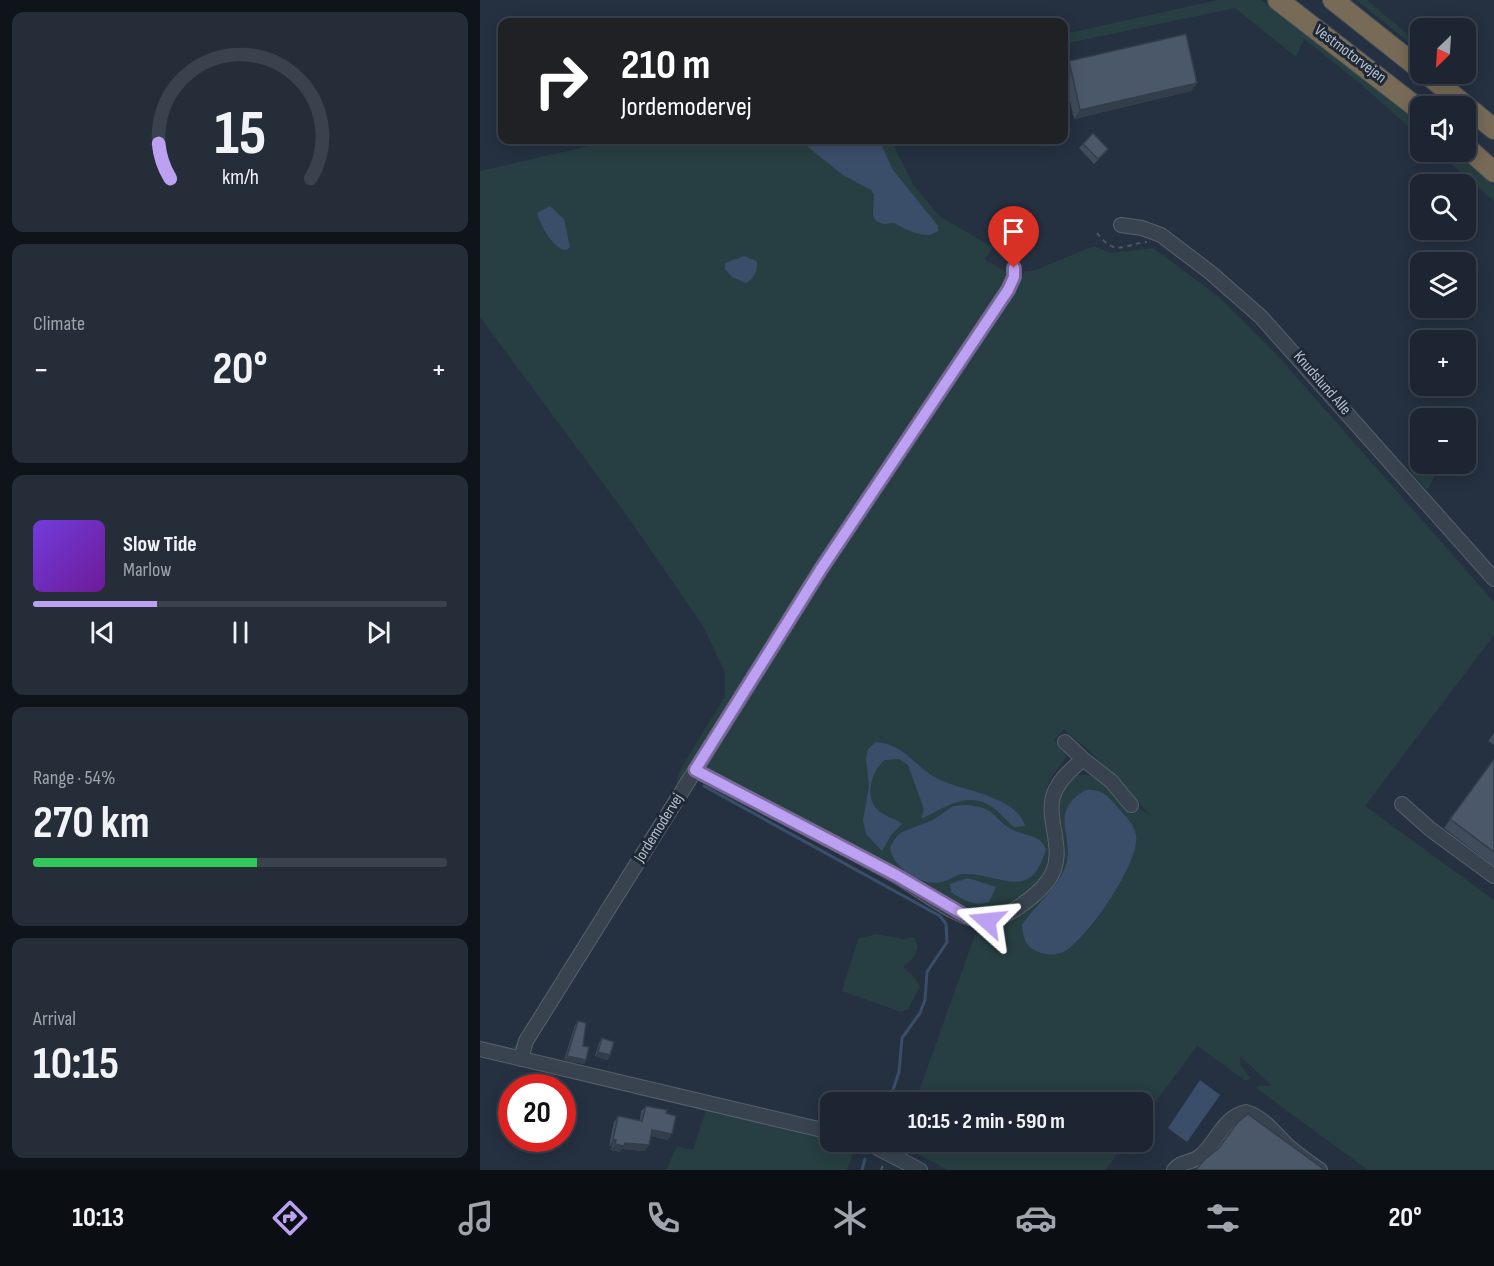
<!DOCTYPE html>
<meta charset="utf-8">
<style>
:root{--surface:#1c2531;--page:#252d39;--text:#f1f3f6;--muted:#a0a5ab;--line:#3a424d;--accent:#bca0f2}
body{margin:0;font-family:"Sofia Sans Condensed",sans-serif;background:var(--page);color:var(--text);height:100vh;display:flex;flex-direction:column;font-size:22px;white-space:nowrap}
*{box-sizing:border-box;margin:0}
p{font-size:20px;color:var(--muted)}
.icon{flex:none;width:33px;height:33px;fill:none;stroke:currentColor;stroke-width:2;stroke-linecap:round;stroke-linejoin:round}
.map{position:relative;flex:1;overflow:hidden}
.details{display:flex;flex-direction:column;gap:12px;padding:12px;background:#0f141b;width:480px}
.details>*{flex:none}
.guide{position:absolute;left:18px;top:18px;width:570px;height:126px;border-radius:12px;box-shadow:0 3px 15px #0003,0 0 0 2px var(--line);background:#202124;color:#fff;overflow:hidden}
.needle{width:39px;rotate:205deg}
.controls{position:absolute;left:930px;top:18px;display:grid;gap:12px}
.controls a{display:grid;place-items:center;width:66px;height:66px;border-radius:12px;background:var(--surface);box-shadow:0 3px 15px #0003,0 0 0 2px var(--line);font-size:30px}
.speed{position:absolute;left:18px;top:1074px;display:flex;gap:12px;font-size:30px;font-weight:700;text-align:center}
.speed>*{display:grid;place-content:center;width:78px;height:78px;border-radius:50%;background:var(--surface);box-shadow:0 3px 15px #0003,0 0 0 2px var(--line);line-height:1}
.speed .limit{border:9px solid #d22;background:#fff;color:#111}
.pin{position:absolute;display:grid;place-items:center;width:51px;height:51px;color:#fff;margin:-62px -26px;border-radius:50% 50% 50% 0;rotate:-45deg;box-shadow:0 0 6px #0007}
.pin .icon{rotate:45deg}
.me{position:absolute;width:66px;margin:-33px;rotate:288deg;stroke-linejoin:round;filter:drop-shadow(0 0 4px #0008)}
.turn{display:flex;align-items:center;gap:21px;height:126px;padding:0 24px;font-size:27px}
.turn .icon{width:78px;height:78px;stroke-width:2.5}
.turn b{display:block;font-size:42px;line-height:51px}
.big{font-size:45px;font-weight:700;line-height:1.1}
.details .tile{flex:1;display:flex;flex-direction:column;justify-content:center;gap:9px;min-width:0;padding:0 21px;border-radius:12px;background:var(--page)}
.details .dial{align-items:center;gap:0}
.dial svg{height:156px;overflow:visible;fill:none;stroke:var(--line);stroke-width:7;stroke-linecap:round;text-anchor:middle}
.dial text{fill:var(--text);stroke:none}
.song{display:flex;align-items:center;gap:18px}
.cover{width:72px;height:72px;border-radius:9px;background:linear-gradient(135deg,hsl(260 70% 55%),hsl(280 70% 35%))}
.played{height:6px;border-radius:3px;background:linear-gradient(90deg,var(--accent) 30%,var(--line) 30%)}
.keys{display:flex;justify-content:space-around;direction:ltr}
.heat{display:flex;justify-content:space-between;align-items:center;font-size:33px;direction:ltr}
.charge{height:9px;border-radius:4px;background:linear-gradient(90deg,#34c759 54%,var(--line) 0)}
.trip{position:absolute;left:340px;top:1092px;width:333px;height:60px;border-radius:12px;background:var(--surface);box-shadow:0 3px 15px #0003,0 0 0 2px var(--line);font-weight:700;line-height:60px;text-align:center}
.tabs{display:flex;height:96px;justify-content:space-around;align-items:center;background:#0b0f14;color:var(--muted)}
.tabs .icon{width:42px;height:42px}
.tabs .active{color:var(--accent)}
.tabs b{font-size:27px;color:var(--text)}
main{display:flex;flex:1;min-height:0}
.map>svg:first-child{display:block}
.green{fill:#273f42}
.water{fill:#3a4e6a}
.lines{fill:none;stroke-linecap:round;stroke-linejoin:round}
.stream{stroke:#3a4e6a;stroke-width:3}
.minor-casing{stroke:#57616e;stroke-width:16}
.highway-casing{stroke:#444e5b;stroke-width:22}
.path{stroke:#455c5e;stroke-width:2;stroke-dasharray:4.5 4.5;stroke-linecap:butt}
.minor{stroke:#394350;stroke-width:14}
.highway{stroke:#776a56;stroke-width:20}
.wall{fill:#404c5b}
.shaded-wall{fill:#343e4a}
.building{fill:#4b586a;stroke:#343e4a;stroke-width:1.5}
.route-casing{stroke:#7a689d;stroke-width:15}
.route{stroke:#bca0f2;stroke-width:10}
.labels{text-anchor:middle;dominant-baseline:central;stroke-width:6;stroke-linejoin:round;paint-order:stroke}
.street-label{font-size:16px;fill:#b6becb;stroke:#1e2836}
</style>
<main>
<section class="details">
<div class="tile dial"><svg viewBox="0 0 100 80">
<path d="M14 69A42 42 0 1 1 86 69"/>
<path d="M14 69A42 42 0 0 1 8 51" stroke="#bca0f2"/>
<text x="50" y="56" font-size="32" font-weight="700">15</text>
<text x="50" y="72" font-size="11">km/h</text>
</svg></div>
<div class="tile"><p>Climate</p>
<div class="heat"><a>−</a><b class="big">20°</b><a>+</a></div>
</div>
<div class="tile">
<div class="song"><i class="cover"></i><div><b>Slow Tide</b><p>Marlow</p></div></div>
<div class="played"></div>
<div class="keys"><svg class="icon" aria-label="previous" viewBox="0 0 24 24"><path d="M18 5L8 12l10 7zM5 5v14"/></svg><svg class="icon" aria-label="pause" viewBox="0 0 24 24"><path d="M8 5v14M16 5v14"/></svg><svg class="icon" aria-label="next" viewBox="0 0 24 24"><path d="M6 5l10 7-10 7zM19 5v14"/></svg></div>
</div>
<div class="tile"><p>Range · 54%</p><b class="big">270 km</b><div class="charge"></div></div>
<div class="tile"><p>Arrival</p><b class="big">10:15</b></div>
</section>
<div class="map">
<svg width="1014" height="1170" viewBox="0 0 1014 1170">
<rect width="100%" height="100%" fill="#253141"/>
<path class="green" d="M738,0H781L940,124V137L882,85L824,39L816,57L755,8L584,44V34Z
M876,0H887L940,45V51Z
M136,140H411L433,184L459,216L512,247L505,260L525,271L529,278L34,1052L30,1049L40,1041L194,797L199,772L245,696V672L223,626L148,517L0,317V171Z
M957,152H973L1014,186V201Z
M614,246L631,253L673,248L738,296L798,356L1014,602V635L885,806L1014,900V1170H888L776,1088L778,1086H792L760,1056L761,1065L770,1078L766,1081L717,1046L663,1119V1102H435L496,932L506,936L510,929L548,909L576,880L583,862L577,796L590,776C627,771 629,785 650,812L655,806L670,815L615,756L584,729L574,740L586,756C581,766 569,777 567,787C564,810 576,834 574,857C570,888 521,917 493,915L224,768L275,683L545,271H553Z
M943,464H957L954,477L947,490L932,473Z
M396,934L423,939L434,937L438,947L434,957L423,967L434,977L440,987L428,1009L421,1012L362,991L378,939Z
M227,1107L351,1138V1142H366L375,1148L367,1170H186L197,1146L213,1150Z
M422,1142H646L625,1170H468L421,1145Z"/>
<path class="water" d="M332,140H399L413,170L458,226V231C443,241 427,229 414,223L403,224L396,221L393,215L394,195L391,190L363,175L328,147Z
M70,206L84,219L90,247L86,250C74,250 60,225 57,213Z
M264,256L277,261C278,271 274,278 266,283L252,277L245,269V263Z
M396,742C423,743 436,768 458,779C482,791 537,796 545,826L534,827C526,821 521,813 512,807C486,790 465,808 441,819L444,809L428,765L419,759L405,760C391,770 383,800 400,812C407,817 416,819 422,824L411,835L402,851L386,834L383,820L389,786L386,759L388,749Z
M606,790C622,788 629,797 639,809C646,817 654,824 656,835C661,861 606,941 583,952C574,956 564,955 556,951C545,946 543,937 542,925C556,904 577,890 586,865C595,837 567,812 606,790Z
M487,805C517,808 511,817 531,829C545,837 559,833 566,849C550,904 521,873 484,874C476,874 470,880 462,882C442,887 412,868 410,847L417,836L422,832L453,820L473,806Z
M488,878L516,887L509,902C495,907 483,900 471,892L470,884Z
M720,1080L740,1095L707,1142L688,1128Z"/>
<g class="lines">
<path class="stream" d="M224,786L460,916L466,924L467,942L447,972L445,1000L440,1013L422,1038L419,1072L413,1090L404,1102
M382,1170L385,1159"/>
<defs>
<path id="minor" d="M641,225L662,228L681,235L731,273L781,317L1014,579
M585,742L603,759
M215,770C281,805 348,839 413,874C436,886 481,923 506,921C525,920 556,896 567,882C591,851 561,818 576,789C582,777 593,768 603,759L631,781L651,805
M922,804L950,829L1014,876
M0,1049L351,1132
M41,1059L46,1041L341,569L528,290L534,277V268
M386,1142L440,1170
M694,1170C701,1161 711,1163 719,1157C737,1144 742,1117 766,1112C784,1118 793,1131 806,1144C816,1154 829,1162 840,1170"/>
<path id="highway" d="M798,0L940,110
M853,0L940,69
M947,74L1014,129
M986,147L1014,172"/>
</defs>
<use href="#minor" class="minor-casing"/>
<use href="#highway" class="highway-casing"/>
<path class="path" d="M617,233C636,258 643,244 667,242
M401,1170L404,1163"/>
<use href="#minor" class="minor"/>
<use href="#highway" class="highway"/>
</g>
<path class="wall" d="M589,61L717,83L711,91L594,119L584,74V68Z
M603,144L628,149L625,153L614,164L599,148Z
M1014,733V745L1008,741Z
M1014,759V866L964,828Z
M98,1021L106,1060L104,1064L84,1060L95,1025Z
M122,1038L130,1055L127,1060L115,1056L119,1043Z
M166,1106L186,1113L188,1140L171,1136L169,1145L165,1151L142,1149L140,1152L131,1150L132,1146H129L134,1122L138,1116L160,1120L161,1111Z"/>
<path class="shaded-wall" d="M717,83L711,91L594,119L600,110Z
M118,1052L130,1055L127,1060L115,1056Z
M87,1056L106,1060L104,1064L84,1060Z
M172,1130L192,1134L188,1140L168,1135Z
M133,1140H136L132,1146H129Z
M145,1143L169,1145L165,1151L142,1149L140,1152L131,1150L135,1144Z"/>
<path class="building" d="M706,34L717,83L600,110L589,61Z
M613,133L628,149L618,159L603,144Z
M1014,759V852L970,819Z
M98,1021L106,1023L103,1046L109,1047L106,1060L87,1056Z
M122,1038L134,1042L130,1055L118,1052Z
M166,1106L187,1110L186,1113L196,1116L192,1134L172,1130L169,1145L145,1143L144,1146L135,1144L136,1140H133L138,1116L162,1121Z
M768,1114L845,1170H716L725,1159L738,1149L758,1122Z"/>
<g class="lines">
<defs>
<path id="route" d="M507,921L488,917L416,875L215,770L341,569L528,290L534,277V268"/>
</defs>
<use href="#route" class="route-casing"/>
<use href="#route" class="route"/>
</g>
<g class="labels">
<g class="street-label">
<text transform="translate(870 54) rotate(37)">Vestmotorvejen</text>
<text transform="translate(842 383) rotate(49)">Knudslund Alle</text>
<text transform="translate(179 828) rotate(-58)">Jordemodervej</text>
</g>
</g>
</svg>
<div class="controls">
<a><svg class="needle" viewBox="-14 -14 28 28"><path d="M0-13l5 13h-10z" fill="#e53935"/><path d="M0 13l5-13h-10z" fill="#a0a5ab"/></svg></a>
<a><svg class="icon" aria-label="sound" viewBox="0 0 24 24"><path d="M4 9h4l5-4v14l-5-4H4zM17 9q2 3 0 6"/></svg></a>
<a><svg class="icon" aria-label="search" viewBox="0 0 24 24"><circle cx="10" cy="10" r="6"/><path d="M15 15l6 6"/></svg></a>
<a><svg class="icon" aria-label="layers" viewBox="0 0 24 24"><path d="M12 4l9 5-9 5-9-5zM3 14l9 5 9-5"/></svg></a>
<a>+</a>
<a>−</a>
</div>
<div class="speed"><div class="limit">20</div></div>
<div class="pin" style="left:534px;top:268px;background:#d93025"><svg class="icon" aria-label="arrive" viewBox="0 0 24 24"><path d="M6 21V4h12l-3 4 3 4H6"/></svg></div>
<svg class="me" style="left:507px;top:921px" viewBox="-20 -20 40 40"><path d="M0-17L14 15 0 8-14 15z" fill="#bca0f2" stroke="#fff" stroke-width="4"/></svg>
<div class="trip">10:15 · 2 min · 590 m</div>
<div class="guide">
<div class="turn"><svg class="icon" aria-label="right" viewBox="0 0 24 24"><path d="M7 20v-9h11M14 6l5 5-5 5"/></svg><div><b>210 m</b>Jordemodervej</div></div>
</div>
</div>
</main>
<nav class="tabs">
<b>10:13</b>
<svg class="icon active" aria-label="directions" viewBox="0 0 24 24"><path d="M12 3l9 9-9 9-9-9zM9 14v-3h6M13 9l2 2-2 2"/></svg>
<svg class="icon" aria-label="music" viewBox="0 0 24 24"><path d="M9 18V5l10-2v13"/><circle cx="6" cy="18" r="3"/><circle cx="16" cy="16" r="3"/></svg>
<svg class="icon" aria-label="phone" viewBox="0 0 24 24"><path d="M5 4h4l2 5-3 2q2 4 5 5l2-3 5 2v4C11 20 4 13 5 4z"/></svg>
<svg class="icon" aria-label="climate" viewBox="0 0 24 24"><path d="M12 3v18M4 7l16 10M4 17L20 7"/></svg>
<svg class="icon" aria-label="car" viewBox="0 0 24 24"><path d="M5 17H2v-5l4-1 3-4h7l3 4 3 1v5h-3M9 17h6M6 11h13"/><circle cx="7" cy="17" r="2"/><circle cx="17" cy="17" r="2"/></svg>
<svg class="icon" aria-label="filters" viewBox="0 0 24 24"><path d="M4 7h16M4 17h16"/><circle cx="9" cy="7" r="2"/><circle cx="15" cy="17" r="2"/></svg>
<b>20°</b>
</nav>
